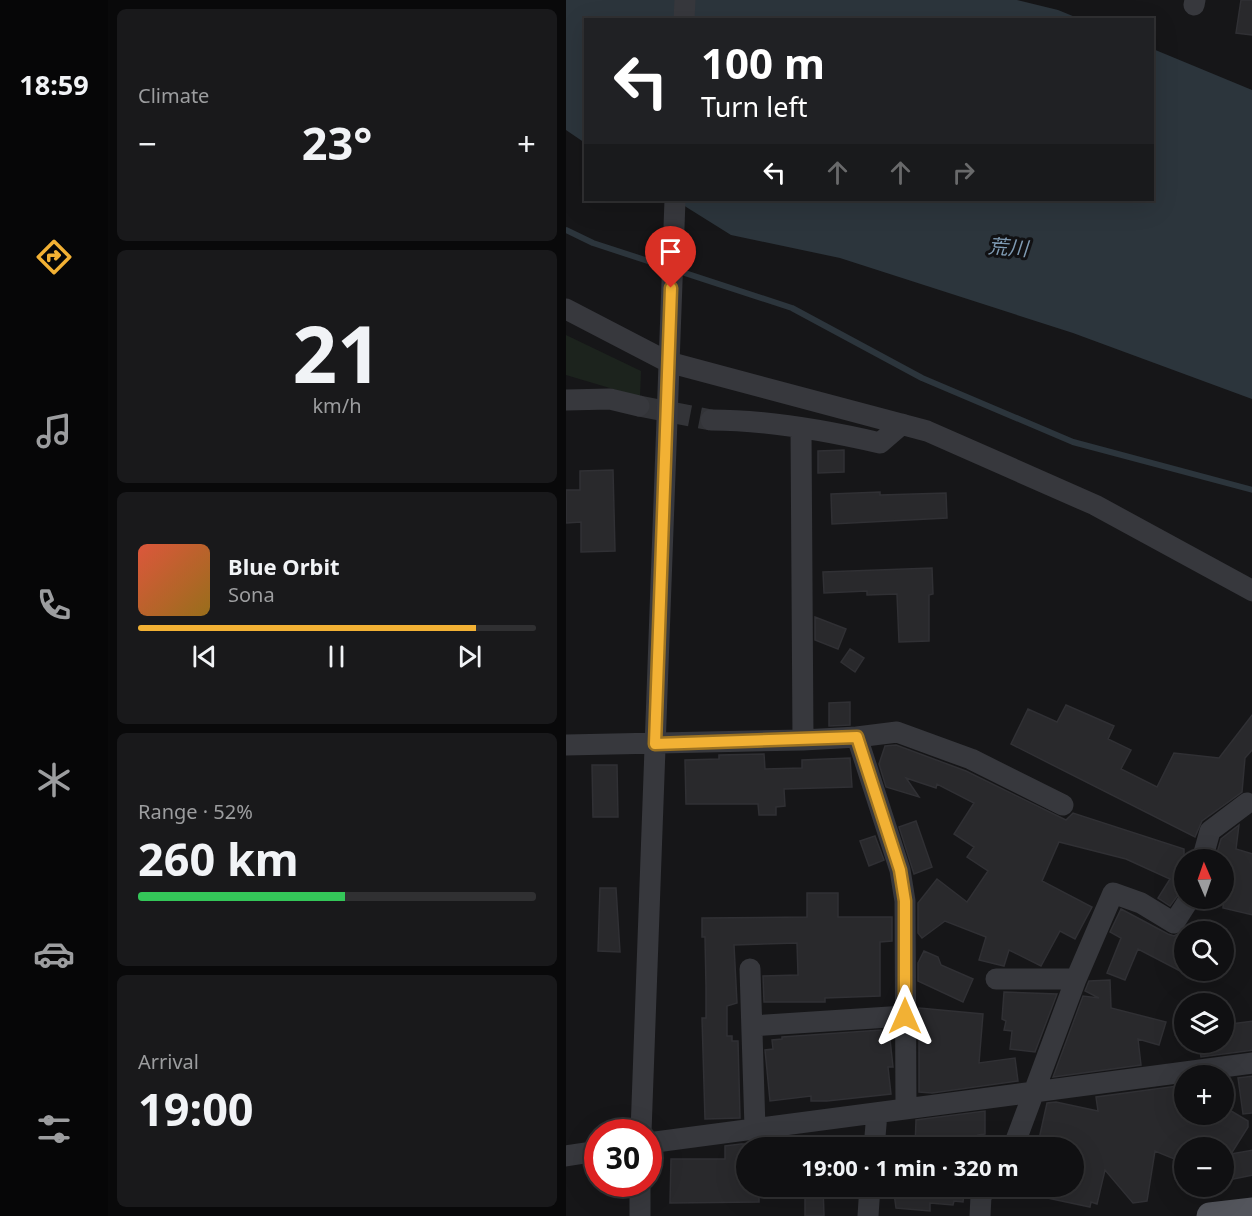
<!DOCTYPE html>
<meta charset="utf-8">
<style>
:root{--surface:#101012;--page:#19191b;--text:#f1f3f6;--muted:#9c9d9f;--line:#303032;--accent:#f2b134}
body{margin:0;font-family:"Noto Sans","Noto Sans JP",sans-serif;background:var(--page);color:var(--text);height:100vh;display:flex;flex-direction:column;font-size:22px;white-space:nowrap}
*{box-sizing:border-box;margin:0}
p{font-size:20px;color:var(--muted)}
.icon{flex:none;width:33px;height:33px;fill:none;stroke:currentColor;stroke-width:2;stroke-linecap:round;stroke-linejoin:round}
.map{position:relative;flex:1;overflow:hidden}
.side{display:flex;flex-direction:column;gap:9px;padding:9px;background:#09090a;width:458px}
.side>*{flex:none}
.guide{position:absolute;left:18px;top:18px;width:570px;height:183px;border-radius:0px;box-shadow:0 6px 24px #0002,0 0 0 2px var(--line);background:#202124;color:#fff;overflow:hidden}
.needle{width:39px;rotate:358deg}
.tools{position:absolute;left:608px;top:849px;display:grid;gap:12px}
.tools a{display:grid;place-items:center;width:60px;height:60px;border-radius:50%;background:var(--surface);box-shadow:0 6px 24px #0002,0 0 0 2px var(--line);font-size:30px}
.speed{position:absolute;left:18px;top:1119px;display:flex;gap:12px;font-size:30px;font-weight:700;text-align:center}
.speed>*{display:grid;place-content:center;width:78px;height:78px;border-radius:50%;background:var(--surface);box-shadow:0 6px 24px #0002,0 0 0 2px var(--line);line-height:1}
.speed .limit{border:9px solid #d22;background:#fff;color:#111}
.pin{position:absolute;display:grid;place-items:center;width:51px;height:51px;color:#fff;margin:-62px -26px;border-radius:50% 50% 50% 0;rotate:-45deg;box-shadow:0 0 6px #0007}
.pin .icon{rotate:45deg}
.me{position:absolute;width:66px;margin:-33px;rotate:0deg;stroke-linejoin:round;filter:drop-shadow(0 0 4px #0008)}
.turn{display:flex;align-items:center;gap:21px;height:126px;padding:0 18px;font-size:27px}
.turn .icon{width:78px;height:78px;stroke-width:2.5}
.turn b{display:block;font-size:42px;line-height:51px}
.lanes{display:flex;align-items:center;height:57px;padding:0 18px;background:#0003;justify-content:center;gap:30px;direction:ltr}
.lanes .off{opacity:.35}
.big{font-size:45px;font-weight:700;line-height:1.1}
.side .tile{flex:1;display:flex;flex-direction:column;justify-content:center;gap:9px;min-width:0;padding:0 21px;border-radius:9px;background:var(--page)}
.side .dial{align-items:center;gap:0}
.dial b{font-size:78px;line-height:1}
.song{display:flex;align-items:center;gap:18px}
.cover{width:72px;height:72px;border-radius:9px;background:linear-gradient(135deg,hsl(10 70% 55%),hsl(40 70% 35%))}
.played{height:6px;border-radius:3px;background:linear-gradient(90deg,var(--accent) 85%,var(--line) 85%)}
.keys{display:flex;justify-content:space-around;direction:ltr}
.heat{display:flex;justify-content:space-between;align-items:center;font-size:33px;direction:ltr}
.charge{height:9px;border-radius:4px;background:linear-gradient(90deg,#34c759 52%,var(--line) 0)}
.trip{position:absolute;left:170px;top:1137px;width:348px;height:60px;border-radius:30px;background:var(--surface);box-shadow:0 6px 24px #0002,0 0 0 2px var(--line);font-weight:700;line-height:60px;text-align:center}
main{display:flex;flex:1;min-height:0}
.menu{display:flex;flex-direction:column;width:108px;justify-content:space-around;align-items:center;background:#060607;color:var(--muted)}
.menu .icon{width:42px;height:42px}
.menu .current{color:var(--accent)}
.menu b{font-size:27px;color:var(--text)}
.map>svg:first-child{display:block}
.green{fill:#1c231d}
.water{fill:#2c353c}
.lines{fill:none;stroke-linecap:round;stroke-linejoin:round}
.stream{stroke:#2c353c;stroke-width:6}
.building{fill:#29292c;stroke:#303034;stroke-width:1.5}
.minor-tunnel{stroke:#333438;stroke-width:21;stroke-dasharray:21 10;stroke-linecap:butt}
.minor{stroke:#37383d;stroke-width:21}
.major{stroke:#53555c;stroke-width:27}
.route-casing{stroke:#9d7322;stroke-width:15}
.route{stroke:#f2b134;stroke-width:10}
.labels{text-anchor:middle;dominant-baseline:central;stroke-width:6;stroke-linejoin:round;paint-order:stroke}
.water-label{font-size:20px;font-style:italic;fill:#7f9bb3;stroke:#111113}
</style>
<main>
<nav class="menu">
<b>18:59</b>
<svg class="icon current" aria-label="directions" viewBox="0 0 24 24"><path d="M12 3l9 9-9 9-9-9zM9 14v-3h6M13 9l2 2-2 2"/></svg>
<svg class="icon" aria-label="music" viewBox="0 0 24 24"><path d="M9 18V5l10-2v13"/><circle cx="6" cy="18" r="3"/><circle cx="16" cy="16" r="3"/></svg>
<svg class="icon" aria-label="phone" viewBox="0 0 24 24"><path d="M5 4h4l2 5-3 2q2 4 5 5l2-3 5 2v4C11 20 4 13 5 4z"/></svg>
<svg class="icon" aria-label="climate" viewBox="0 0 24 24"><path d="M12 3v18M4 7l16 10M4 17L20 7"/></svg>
<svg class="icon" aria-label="car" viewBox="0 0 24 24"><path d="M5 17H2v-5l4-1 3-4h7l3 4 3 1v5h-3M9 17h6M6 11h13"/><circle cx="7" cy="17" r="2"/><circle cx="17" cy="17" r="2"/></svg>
<svg class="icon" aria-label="filters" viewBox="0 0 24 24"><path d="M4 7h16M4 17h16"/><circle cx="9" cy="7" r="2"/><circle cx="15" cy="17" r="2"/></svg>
</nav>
<section class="side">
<div class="tile"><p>Climate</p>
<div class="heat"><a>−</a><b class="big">23°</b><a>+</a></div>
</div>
<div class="tile dial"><b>21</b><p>km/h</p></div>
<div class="tile">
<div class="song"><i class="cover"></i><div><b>Blue Orbit</b><p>Sona</p></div></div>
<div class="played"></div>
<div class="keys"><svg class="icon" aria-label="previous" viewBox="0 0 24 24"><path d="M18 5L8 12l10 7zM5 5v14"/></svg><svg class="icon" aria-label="pause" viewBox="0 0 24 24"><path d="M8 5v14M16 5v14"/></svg><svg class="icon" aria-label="next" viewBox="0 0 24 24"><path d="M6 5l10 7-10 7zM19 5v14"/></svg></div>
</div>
<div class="tile"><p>Range · 52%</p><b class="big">260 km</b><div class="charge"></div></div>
<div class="tile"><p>Arrival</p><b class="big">19:00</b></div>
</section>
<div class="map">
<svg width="687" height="1216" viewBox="0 0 687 1216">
<rect width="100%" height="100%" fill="#161618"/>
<path class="green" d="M0,335L75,371L74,397L0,375Z"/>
<path class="water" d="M0,0H451L492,10L514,19L20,20L19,143L0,130Z
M587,49L686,90V399L507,333L274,258L165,235L109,200H586Z"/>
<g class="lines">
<path class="stream" d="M0,230L27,243L226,308L356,378L507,442L687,490"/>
</g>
<path class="building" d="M675,0H687V35L670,33Z
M278,450V472L252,473V451Z
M47,470L49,551L15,552V522L0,523V490H14V471Z
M314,492V495L380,493L381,518L266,524L265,494Z
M366,568L367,594L363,595V641L333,642L331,594L301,595V591L258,593L257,572Z
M249,617L280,629L272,649L249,640Z
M284,649L298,658L289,672L275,662Z
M284,702V725L263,726V703Z
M500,705L548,726L542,739L565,750L555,769L591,787L608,753L653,758L687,714V749L679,758L676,792L636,821L629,837L445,744L462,709L491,722Z
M330,745L400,771L500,820L507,813L618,849V887L604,906L592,898L604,879L560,859L493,842L476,881L526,907L509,939L494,931L475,966L443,950L438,966L413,960L420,937L379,921L356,938L352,933V903L371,879L401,902L422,871L401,857L408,847L388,834L408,803L371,784L370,788L340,778L353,797L320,787L313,764L319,746Z
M198,754L199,769L236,768V760L284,758L286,787L218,789L219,806L210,807V815H193L192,804H120L119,760L153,759V755Z
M26,765H51L52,817H27Z
M350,821L366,867L348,874L333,827Z
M673,825L670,849L687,854V915L657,908L659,860H649L655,839Z
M309,836L318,860L303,866L294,841Z
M34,888H50L54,952L32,951Z
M241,893H272V917H326V941L314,942V996L259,998V1002H198L197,976L232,975L231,943L168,945L171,1003L161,1006V1036H166V1041H172L174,1118L139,1119L136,1018H140V987L139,937H136V918L241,917Z
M555,909L602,934L608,936L618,931V973L572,949L559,980L541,973L555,938L544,932Z
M358,951L372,957L375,965L407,979L397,1002L352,981V963Z
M544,980L545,1008L600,1022L593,1045L572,1039L575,1065L487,1077L517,996L533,998L519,991L523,981Z
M438,992L491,994L469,1052L444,1049L446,1031L438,1030L440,1021L436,1019Z
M353,1008L417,1014L413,1063L449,1058L452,1081L366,1093L353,1092Z
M687,1021V1050L635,1057L633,1042H657V1025Z
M315,1030V1044L323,1030L327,1067H322L325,1094L261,1101H245V1096L204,1101L199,1050L207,1049L206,1040L216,1039V1037Z
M687,1076V1113L677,1114L672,1078Z
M611,1086L612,1094H617L618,1114H657V1106L682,1121V1127L665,1154L687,1150V1175L657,1181V1148H618V1163L589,1151L581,1201L567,1203L539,1170L531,1204L525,1202L524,1207L462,1194V1186H507L509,1148H471L481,1103L490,1102L532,1111L530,1097Z
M419,1111V1134L412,1135L413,1141L396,1143V1148H349L350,1120Z
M175,1144H180V1186H193V1202L104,1203L105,1159H159V1146Z
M239,1186H257L258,1216H239Z
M327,1186H399L397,1202L388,1201L387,1205L364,1203V1211L330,1208Z"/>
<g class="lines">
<path class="minor-tunnel" d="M73,406L145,420"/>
<path class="minor" d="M628,5L629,0
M118,20L119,0
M0,309L102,362L361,431L529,505L687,591
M0,400L44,399L73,406
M145,420C202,420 258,430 314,443L336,424
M291,737L331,732L405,759L497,805
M237,740L291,737L334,870L339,901L340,1108
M0,745L237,740L235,429
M636,860L644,831L681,803
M184,969L189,1128
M430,979H510
M186,1026L339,1016
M75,1132L109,200
M82,1143L687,1063
M308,1148L311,1113
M447,1148L510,979L547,893L575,903L608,923L624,898
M0,1156L32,1151
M74,1216V1184
M302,1216L304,1186
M414,1216L415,1196L423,1186"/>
<path class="major" d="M644,1216L687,1211"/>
</g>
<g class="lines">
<defs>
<path id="route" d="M105,288L89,744L291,737L334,870L339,901V1016"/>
</defs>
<use href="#route" class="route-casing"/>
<use href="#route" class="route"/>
</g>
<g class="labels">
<g class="water-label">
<text transform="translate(442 247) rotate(4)">荒川</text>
</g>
</g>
</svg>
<div class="tools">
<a><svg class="needle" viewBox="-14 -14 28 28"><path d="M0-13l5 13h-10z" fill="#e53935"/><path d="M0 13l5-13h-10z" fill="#9c9d9f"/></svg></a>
<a><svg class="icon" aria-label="search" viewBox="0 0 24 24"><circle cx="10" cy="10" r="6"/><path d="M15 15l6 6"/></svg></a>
<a><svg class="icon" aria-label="layers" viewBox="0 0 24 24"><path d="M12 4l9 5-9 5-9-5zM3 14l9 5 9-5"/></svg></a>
<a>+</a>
<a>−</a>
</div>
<div class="speed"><div class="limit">30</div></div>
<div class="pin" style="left:105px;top:288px;background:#d93025"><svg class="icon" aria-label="arrive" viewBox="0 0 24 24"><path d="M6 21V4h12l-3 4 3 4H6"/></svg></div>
<svg class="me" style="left:339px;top:1016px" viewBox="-20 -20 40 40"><path d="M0-17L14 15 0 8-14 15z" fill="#f2b134" stroke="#fff" stroke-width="4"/></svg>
<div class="trip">19:00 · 1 min · 320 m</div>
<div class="guide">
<div class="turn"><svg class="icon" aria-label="left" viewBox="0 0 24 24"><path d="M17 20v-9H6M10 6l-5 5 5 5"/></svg><div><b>100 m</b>Turn left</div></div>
<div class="lanes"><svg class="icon" aria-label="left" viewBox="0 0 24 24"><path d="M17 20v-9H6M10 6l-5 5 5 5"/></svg><svg class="icon off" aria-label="ahead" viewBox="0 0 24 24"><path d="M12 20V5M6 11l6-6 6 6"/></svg><svg class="icon off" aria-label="ahead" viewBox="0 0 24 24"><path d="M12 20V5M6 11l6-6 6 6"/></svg><svg class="icon off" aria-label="right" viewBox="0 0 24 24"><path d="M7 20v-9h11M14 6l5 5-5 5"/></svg></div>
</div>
</div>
</main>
